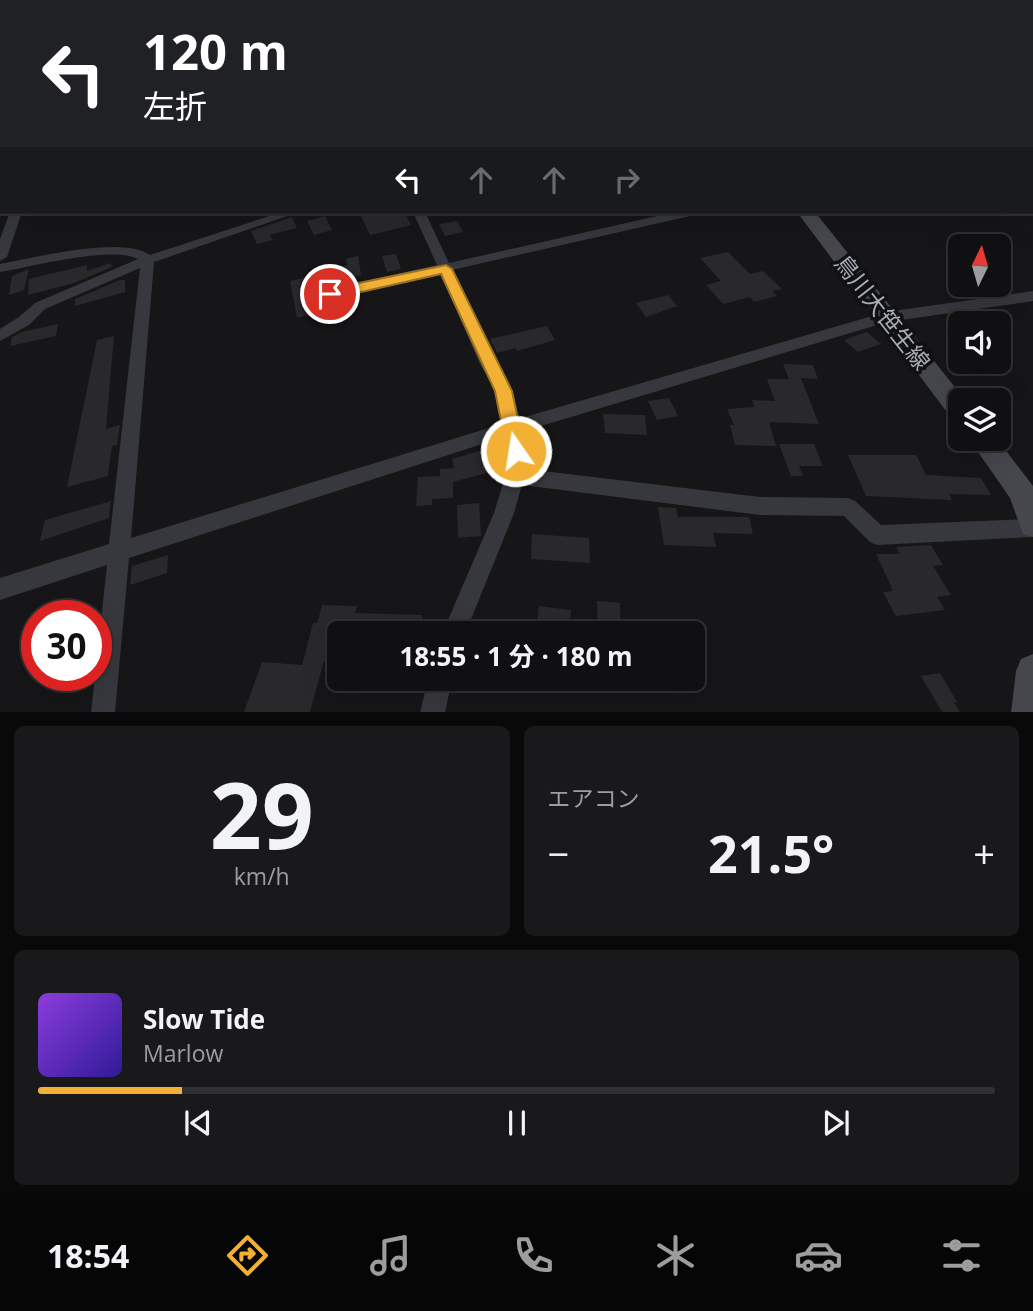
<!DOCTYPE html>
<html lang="ja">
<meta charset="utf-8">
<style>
:root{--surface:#101012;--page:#19191b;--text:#f1f3f6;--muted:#9c9d9f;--line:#303032;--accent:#f2b134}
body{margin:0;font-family:"Open Sans","Noto Sans JP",sans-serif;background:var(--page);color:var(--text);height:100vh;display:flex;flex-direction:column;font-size:26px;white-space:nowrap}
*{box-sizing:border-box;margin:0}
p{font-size:23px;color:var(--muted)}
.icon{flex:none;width:38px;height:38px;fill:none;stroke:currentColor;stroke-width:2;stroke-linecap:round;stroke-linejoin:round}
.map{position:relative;height:712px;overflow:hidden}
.panel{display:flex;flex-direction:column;gap:14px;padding:14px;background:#09090a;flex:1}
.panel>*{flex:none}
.hud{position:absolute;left:0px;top:0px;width:1034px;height:214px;box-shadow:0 7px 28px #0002,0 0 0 2px var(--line);background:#202124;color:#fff;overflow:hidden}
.needle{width:46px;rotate:5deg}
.fabs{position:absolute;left:948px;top:234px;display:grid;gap:14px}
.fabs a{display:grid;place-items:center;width:63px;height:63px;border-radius:10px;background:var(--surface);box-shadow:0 7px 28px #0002,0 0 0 2px var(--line);font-size:35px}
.speed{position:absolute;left:21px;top:600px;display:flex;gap:14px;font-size:35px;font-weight:700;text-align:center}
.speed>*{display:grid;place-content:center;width:91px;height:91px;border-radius:50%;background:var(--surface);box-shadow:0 7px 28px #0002,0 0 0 2px var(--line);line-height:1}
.speed .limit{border:10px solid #d22;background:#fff;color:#111}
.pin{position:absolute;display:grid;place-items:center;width:60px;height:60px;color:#fff;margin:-30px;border:4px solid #fff;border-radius:50%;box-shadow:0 2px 7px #0007}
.me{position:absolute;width:77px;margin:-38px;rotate:347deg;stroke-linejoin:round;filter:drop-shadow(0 0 5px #0008)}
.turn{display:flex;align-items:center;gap:24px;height:147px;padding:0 28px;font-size:32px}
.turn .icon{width:91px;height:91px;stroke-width:2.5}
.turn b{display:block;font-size:49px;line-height:60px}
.lanes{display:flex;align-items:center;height:66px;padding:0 28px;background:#0003;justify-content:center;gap:35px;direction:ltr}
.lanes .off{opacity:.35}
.big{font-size:52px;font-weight:700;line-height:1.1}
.panel .widget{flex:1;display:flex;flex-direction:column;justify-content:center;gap:10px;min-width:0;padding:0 24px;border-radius:10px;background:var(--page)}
.panel .dial{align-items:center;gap:0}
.dial b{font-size:91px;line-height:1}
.song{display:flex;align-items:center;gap:21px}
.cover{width:84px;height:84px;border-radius:10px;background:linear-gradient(135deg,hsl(270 70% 55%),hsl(250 70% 35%))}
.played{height:7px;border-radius:4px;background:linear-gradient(90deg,var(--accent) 15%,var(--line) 15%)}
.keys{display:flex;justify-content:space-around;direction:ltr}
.heat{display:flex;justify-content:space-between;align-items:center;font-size:38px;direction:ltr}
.panel .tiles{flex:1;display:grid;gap:14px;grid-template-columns:1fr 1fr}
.widget:last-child{grid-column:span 2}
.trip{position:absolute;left:327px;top:621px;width:378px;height:70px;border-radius:10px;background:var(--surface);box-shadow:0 7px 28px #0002,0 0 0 2px var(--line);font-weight:700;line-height:70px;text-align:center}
.tabs{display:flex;height:112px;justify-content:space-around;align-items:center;background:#060607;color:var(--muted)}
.tabs .icon{width:49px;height:49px}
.tabs .current{color:var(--accent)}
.tabs b{font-size:32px;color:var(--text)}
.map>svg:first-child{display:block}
.building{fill:#29292c}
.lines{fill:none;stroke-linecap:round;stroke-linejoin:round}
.street{fill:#37383d;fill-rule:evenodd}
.secondary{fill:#45474d;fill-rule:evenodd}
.route{fill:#f2b134;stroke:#9d7322;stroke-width:2}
.labels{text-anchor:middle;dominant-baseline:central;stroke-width:7;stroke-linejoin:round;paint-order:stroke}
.street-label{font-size:23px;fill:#a8adb8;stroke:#111113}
</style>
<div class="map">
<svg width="1033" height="713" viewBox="0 0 1033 713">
<rect width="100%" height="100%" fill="#161618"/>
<path class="building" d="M359,212H404L411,225L370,235Z
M325,216L332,230L314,235L307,221Z
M292,217L297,228L270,235L273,240L257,244L251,231Z
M457,221L463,232L445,236L439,224Z
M728,252L750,274L763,271L782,289L772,291L777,296L754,302L750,297L723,304L706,285L721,281L700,258Z
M396,254L401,269L387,272L382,256Z
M358,256L361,275L332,280L330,269L347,265L346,259Z
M110,263L112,267L74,283L28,295L29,279L87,265V271Z
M29,269L24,290L9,295L12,276Z
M304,278L312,314L297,318L290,281Z
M120,280H125V292L75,306V299Z
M668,295L677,306L646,317L636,303Z
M58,324L56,336L10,346L12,337L22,332Z
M547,326L555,340L517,351L516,348L497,353L490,339Z
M867,332L881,344L858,352L844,340Z
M114,336L106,429L120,425L117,445L112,446L108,476L67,487L97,340Z
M783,364L813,365L818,379L801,378L819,424L769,422L776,446L735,445L730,425H734L727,409L754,407L752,400L775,401L767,379H789Z
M669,398L678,416L657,420L648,401Z
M603,414L645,415L647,435L605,433Z
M779,444H814L823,466H799L803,476H791Z
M493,447L501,469L453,482V498L432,499V505L416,506L418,477L440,476V469L454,468L452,459Z
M848,455H916L926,475L981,478L991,495L949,494L952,500L866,496Z
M111,501L109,518L40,541L45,520Z
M479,503L481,536L458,538L457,505Z
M658,507L676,508L678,517H749L753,534L713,533L716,547L664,545Z
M532,534L589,538L590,563L531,559Z
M931,545L943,565L933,566L951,595L937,597L945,610L896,616L883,592L892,591L891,586L876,554H900L896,547Z
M168,555L167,573L130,585L132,566Z
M597,601L620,603L621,634H598Z
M322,605L357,606L355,613L422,615V619L444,620L443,625L440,634H340V661H324L310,712H244L262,662L302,665L313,623H317Z
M539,606L571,610L569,629L537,625Z
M940,673L957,702L954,703L960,712H942L921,676Z"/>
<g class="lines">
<path class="street" d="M0,151H2V157H0Z
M1032,159H1033V165H1032Z
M10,212H22L7,257L0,261V239Z
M282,212H299L154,262L131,538L502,424L496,391L480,364L440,273L330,299L323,294L330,289L437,265L413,212H425L449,263L675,212H696L690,216L452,270L495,363L512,391L518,419L886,312L1033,291V301L887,322L521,432L527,464L526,469L760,497L848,498L855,501L881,525L1033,519V537L877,545L870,542L844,516L760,515L522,485L514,513L465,634H442L494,513L509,464L504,437L129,558L115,713H91L107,565L0,600V578L109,544L140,268L45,309L29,325L0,341V329L19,317L35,303L138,259C112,245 31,267 0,272V264C34,258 121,235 150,255Z
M428,679H452L445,713H420Z"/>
<path class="secondary" d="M797,212H815L966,401H961V422L952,419Z
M969,439H997L1033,486V537L1023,534L1010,498Z
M1033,654V713H1011L1016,671L1021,659Z"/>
</g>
<linearGradient id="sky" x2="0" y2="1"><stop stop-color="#0c0c0d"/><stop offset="0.53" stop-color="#363c48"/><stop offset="1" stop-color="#363c48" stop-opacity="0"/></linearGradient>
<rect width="1033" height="213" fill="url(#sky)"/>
<path class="route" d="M446,265L452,269L512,391L525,451L522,456H509L507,451L495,391L441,274L330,299L323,294L330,289Z"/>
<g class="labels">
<g class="street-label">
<text transform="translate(883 312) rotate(52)">鳥川大笹生線</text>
</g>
</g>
</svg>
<div class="fabs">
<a><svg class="needle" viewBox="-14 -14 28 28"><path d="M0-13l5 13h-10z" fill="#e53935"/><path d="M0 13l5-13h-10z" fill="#9c9d9f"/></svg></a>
<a><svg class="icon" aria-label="sound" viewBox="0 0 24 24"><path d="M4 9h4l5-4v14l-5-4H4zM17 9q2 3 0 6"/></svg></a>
<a><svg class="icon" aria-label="layers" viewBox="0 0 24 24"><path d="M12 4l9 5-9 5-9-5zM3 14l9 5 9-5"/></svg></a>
</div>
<div class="speed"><div class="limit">30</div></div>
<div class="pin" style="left:330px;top:294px;background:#d93025"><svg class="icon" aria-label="arrive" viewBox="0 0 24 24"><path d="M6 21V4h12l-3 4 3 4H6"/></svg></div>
<svg class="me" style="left:516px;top:451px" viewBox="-20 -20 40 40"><circle r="17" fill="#f2b134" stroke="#fff" stroke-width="3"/><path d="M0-11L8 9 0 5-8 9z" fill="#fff"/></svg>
<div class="trip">18:55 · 1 分 · 180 m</div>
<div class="hud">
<div class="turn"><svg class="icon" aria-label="left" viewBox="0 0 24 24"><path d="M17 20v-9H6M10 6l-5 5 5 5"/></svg><div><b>120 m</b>左折</div></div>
<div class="lanes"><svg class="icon" aria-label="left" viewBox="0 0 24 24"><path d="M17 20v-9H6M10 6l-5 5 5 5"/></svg><svg class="icon off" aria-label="ahead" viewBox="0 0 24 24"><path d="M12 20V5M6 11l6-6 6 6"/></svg><svg class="icon off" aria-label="ahead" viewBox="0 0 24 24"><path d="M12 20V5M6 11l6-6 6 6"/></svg><svg class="icon off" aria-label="right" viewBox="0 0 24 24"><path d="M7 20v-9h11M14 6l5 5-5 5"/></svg></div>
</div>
</div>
<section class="panel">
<div class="tiles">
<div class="widget dial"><b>29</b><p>km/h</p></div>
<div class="widget"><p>エアコン</p>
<div class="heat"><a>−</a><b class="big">21.5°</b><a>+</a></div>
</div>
<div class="widget">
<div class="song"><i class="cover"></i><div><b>Slow Tide</b><p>Marlow</p></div></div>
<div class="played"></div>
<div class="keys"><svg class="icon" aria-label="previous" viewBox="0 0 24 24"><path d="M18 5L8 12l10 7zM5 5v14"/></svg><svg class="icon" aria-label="pause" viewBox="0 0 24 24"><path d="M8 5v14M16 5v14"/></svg><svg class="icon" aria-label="next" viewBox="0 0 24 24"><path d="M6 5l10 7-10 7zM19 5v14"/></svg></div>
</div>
</div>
</section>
<nav class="tabs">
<b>18:54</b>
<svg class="icon current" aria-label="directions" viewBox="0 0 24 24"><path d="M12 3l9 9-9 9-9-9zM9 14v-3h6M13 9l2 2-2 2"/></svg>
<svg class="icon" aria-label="music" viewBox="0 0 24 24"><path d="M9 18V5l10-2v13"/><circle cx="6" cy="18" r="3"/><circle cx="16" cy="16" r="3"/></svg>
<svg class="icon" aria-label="phone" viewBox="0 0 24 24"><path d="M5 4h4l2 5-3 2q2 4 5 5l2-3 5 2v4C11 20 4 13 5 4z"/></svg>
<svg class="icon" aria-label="climate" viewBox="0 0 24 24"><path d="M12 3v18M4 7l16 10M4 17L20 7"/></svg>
<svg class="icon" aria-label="car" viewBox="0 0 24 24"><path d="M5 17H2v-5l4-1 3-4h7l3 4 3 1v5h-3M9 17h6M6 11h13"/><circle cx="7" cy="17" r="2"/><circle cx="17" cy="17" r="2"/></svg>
<svg class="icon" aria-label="filters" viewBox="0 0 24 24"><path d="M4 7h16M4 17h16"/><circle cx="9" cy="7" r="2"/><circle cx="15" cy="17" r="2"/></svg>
</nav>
